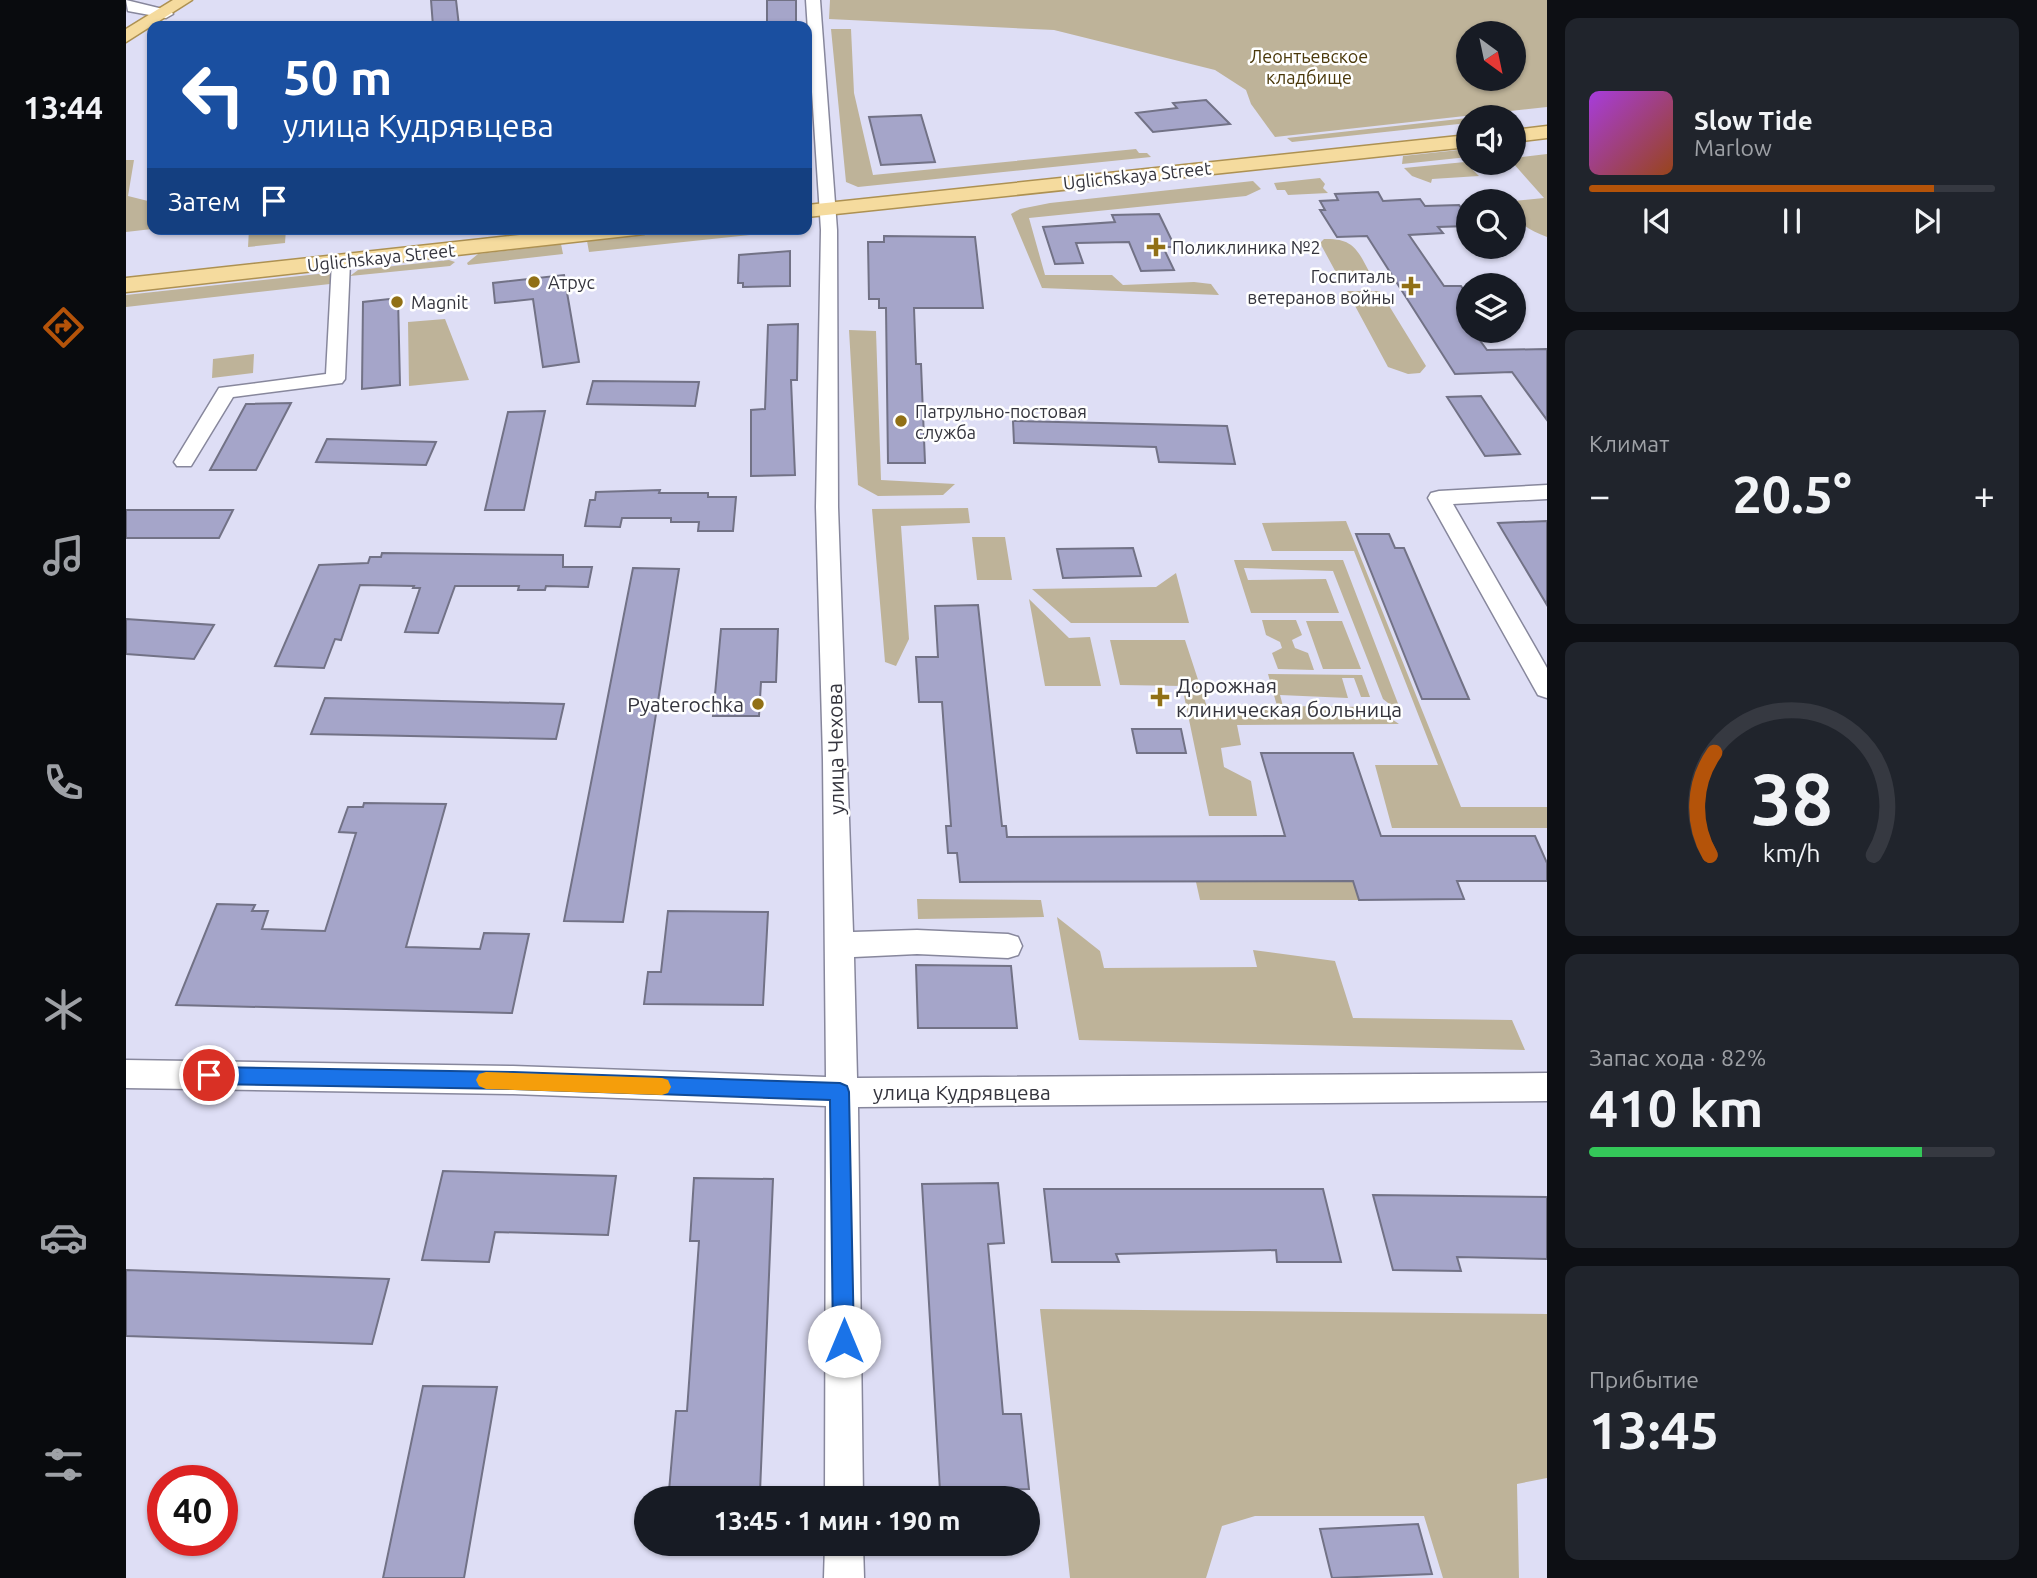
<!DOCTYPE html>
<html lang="ru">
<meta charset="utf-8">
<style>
:root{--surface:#171b24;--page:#20242c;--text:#f1f3f6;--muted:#9ea1a6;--line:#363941;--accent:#b45309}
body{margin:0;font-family:Ubuntu,sans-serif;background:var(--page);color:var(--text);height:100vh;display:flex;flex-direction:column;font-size:26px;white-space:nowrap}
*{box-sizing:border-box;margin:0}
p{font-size:23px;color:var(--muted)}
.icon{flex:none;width:38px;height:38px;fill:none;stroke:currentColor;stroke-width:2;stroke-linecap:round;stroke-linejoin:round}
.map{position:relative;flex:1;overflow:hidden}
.panel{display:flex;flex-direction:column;gap:18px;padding:18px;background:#0d0f14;width:490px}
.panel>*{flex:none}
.top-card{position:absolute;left:21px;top:21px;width:665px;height:214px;border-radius:14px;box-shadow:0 2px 5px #0004;background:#1a4fa0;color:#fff;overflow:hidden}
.needle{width:46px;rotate:147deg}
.tools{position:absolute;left:1330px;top:21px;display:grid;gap:14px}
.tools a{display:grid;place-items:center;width:70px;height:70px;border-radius:50%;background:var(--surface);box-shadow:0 2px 5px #0004;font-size:35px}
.speed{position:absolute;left:21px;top:1465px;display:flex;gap:14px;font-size:35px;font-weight:700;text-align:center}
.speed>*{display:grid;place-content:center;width:91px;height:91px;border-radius:50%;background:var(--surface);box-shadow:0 2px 5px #0004;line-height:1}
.speed .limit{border:10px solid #d22;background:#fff;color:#111}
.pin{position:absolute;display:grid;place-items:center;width:60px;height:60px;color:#fff;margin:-30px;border:4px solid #fff;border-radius:50%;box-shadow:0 2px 7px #0007}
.me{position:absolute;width:77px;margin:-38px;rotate:0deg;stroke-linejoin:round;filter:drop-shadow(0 0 5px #0008)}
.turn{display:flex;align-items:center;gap:24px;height:147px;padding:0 21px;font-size:32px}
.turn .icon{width:91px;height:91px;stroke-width:2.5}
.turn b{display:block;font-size:49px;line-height:60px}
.then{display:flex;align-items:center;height:66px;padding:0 21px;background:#0003;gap:14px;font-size:26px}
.big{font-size:52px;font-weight:700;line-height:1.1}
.panel .card{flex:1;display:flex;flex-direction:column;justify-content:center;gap:10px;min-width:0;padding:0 24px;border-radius:14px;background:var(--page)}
.panel .dial{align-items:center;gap:0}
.dial svg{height:182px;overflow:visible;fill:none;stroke:var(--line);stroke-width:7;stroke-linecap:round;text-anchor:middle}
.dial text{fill:var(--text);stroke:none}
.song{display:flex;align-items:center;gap:21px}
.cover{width:84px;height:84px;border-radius:10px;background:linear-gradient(135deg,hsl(280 70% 55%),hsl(20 70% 35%))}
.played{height:7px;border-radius:4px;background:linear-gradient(90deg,var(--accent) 85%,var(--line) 85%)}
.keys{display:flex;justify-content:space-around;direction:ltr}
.heat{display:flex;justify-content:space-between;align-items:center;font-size:38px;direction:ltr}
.charge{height:10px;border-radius:5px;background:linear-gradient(90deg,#34c759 82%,var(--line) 0)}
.trip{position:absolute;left:508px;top:1486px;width:406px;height:70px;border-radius:35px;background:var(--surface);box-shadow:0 2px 5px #0004;font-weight:700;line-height:70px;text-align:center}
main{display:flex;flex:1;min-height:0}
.menu{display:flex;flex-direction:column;width:126px;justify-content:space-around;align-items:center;background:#090b0e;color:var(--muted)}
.menu .icon{width:49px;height:49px}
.menu .active{color:var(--accent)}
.menu b{font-size:32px;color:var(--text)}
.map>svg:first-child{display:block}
.green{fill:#beb399;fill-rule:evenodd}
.building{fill:#a5a5c9;stroke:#727286;stroke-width:2}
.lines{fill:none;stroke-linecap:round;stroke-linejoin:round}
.minor-casing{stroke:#87879c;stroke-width:3}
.major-casing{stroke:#ad9152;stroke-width:3}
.minor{fill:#fff;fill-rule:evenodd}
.major{fill:#f5db9e;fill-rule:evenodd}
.route{fill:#1a73e8;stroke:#114b97;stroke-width:2}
.slow{fill:#f59e0b}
.poi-dot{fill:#917016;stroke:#fff;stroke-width:2.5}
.labels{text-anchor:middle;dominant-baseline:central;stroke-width:5;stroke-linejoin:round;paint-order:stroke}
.far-park-label{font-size:18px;fill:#4b390b;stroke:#fff}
.far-street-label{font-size:18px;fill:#34343d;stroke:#fff}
.far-poi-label{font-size:18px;fill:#34343d;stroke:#fff;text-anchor:start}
.poi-label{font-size:21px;fill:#34343d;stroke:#fff;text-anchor:start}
.street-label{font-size:21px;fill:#34343d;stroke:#fff}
</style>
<main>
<nav class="menu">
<b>13:44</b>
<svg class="icon active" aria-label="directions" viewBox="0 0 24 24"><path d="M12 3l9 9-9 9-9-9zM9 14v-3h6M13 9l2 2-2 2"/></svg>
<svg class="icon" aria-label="music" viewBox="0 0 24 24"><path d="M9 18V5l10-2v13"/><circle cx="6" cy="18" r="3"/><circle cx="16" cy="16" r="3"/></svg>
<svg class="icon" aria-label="phone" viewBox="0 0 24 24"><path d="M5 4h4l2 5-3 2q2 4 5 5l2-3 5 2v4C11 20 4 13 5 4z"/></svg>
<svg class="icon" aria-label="climate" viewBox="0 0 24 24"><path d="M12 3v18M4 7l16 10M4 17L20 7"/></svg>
<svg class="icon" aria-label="car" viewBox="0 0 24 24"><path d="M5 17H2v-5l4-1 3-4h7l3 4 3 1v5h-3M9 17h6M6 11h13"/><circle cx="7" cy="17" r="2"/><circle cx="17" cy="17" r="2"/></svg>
<svg class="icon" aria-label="filters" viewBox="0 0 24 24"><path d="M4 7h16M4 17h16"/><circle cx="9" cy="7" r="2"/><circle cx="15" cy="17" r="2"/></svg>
</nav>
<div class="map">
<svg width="1421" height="1578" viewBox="0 0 1421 1578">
<rect width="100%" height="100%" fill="#dedef5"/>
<path class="green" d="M704,0H1421V107L1149,137L1125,104L1120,90L1089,70L928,30L703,19ZM1342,33H1388V79H1342Z
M705,29H725L728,93L747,175L1010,149L1013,153H1021L1025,157L732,187L720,182Z
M1342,118V123L1166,142L1161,138Z
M1342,149V157L1276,164L1277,156Z
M1421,154V237C1402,229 1388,224 1388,201L1418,198L1387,163L1388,158Z
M0,160H8L2,196L26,202V229L0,232Z
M1339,162L1353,176L1306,179L1305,183L1286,176L1278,168Z
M1194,178L1199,184L1197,188L1202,193L1162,195L1159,190H1151L1148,183Z
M1127,181L1135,189L1120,196L903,218L919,275H986L997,285L1068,282L1085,284L1093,295L916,288L885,214L894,209L924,203Z
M123,229H160L159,243L122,247Z
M576,229L670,230L463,252L461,241Z
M1198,239C1230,238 1232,252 1246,277L1213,278L1194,243Z
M435,244L437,254L342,265L341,263L352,254Z
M323,260L329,262L324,266L224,276L232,270Z
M201,273L206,275L208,280L204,284L0,307V295Z
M1221,291H1254L1300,366L1294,373L1282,374L1262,367Z
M319,319L343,380L283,386L282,322Z
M723,330L750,331L755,480L829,484L817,495L752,496L732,485Z
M128,354L127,373L86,378L87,359Z
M842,508L844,523L775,526L783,639L770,666L759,662L746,509Z
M1220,521L1335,807H1421V828H1266L1249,765H1312L1228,551H1146L1136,523Z
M846,537H879L886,580H851Z
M1108,560H1217L1276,714L1257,699L1207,571L1118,568L1122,580L1200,579L1213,613H1125Z
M1050,573L1063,623H945L906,589L1030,587Z
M903,599L943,638L964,637L975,686H919Z
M1136,620H1170L1176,635L1166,640L1169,648L1182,653L1188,670L1152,669L1146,653L1156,648L1154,642L1140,635Z
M1180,621H1216L1235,669H1197Z
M984,640H1059L1081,707L1151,706L1142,674L1236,675L1244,697H1235L1228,678H1216L1222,698L1154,695L1157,706L1248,707L1273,724L1111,725L1115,745L1095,748L1098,767L1125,781L1131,816H1083L1056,686L994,685Z
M1227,881L1233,900H1074L1070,882Z
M791,899L915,900L918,917L792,919Z
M931,917L974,951L978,968L1131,967L1127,950L1209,961L1227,1018L1386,1020L1399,1050L953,1040Z
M914,1309L1421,1314V1478L1391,1484L1393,1578H1317L1298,1516H1129L1096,1526L1080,1578H944Z"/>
<path class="building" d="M305,0H330L333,26H307Z
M641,0H670V24L641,25Z
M1080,100L1104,124L1027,132L1010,113L1051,108L1047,103Z
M795,115L809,162L755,165L743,117Z
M1252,192L1257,201L1294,199L1299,206L1333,205L1342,216V226L1312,227L1317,233L1283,235L1318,286H1335L1342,296V331H1347L1361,350L1421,349V420L1386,372L1329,374L1241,236L1211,237L1194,210H1199L1194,201L1212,200L1209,194Z
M1033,214L1049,247H1037L1048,270L1015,271L1003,242L950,243L957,263L929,264L917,227L989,222L986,215Z
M758,236L849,237L857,308H788L790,364H795L799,463H762L760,308H753V299H743L742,242H758Z
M664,251V286L617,287V283H612L613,255Z
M438,275L453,362L417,367L407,299L369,303L367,283Z
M272,298L274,385L236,389L237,302Z
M672,324L671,380H665L669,475L625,476V410L639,409L642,325Z
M467,381L573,382L569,406L461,404Z
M1355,396L1394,454L1359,456L1321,397Z
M165,403L130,470H84L120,404Z
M419,411L398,510H359L382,412Z
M887,421L1101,426L1109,464L1033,462L1030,447L888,443Z
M201,439L310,442L300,465L190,462Z
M534,490L533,493H582V497H610L607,531H572L573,522H545V518H496L494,527L459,526L464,500H469L470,492Z
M0,510H107L93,538H0Z
M1421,521V605L1372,523Z
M1230,534H1263L1269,548H1278L1343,699H1296Z
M1007,548L1015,576L937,578L931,549Z
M256,553L437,555V567H466L462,587L420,586L419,590H392L393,586H329L312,633L279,632L294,588H287L288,586L234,585L215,640L209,639L198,668L149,666L193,565L242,563L244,557H255Z
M507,568L553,569L497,922L438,921Z
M852,605L876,826H880L881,837L1159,836L1135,753H1227L1255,836H1409L1421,863V881H1331L1338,899L1233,900L1227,881L834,882L831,853H822L820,826H825L816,702H793L790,657H812L809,606Z
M0,619L88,625L68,659L0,654Z
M595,629H652L650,682H635L633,716H587Z
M199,698L438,704L430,739L185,734Z
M1006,729H1055L1060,753H1011Z
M238,803L320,804L280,947L354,949L358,933L403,934L386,1013L50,1005L91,904L129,905L126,911H142L136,929L199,931L230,833L213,832L222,807H237Z
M542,911L642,912L637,1005L518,1004L522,972H535Z
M790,965L885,966L891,1028H792Z
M317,1171L490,1176L482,1235L369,1232L363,1262L296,1260Z
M568,1178L647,1179L634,1492L543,1491L550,1411H561L573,1241H564Z
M872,1183L878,1243L862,1244L877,1414H895L903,1489L814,1491L796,1184Z
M918,1189H1197L1215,1262H1151L1150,1250L990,1254L993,1262H926Z
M1247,1195L1421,1197V1259L1331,1257L1335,1271L1267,1270Z
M0,1270L263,1279L246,1344L0,1336Z
M297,1386L371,1387L338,1578H257Z
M1292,1524L1306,1574L1206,1578L1194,1529Z"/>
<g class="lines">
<defs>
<path id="minor" d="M0,0L45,11L47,14L40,18L2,11Z
M680,0H694L711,230L712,507L727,932L791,930L882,934L892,937L896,946L892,955L882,958L791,954L728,957L731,1078L1421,1073V1101L732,1107L737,1498H699L700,1106L387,1094L0,1088V1060L387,1066L700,1077L697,759L690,507L695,230Z
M215,257L224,262L219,379L216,383L107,397L65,466H51L48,462L93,388L200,374L206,262Z
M1421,485V499L1327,504L1421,668V698L1412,695L1302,498L1305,493L1313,491Z
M699,1544H737L738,1578H698Z"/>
<path id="major" d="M47,0H66L0,42V29Z
M1421,126V138L1388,142V130Z
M1342,135V147L681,217V205Z
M449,229H521L518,234L510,235L0,292V278Z"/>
</defs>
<use href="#minor" class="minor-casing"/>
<use href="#major" class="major-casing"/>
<use href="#minor" class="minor"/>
<use href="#major" class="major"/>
</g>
<path class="route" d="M83,1067L387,1072L714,1083L721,1086L723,1092L728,1341L725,1348L718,1352L710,1348L707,1341L704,1100L387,1089L83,1084L76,1081L74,1075L76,1069Z"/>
<path class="slow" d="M360,1072L536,1078L542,1080L545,1087L542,1093L536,1095L360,1089L353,1086L350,1080L353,1074Z"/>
<g class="poi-dot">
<path d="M1026.5 236.5h7v7h7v7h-7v7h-7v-7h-7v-7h7z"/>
<circle cx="408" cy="282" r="7"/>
<path d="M1281.5 275.5h7v7h7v7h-7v7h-7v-7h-7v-7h7z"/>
<circle cx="271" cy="302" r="7"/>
<circle cx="775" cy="421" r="7"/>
<path d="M1030.5 686.5h7v7h7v7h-7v7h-7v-7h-7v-7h7z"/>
<circle cx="632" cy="704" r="7"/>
</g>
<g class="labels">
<g class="far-park-label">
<text x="1183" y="56">Леонтьевское<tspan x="1183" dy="21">кладбище</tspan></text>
</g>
<g class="far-street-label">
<text transform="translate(1011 175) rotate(-6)">Uglichskaya Street</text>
<text transform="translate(255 257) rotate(-6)">Uglichskaya Street</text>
</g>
<g class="far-poi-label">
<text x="1046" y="247">Поликлиника №2</text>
<text x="1269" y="276" text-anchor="end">Госпиталь<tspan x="1269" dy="21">ветеранов войны</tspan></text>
<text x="422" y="282">Атрус</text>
<text x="285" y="302">Magnit</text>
<text x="789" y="411">Патрульно-постовая<tspan x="789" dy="21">служба</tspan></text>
</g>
<g class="poi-label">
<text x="1050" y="685">Дорожная<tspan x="1050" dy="24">клиническая больница</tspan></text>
<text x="618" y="704" text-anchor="end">Pyaterochka</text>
</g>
<g class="street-label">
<text transform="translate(709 749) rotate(-91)">улица Чехова</text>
<text x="836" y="1092">улица Кудрявцева</text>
</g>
</g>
</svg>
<div class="tools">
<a><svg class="needle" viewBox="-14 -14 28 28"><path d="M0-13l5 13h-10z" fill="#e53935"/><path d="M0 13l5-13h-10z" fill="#9ea1a6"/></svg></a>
<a><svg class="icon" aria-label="sound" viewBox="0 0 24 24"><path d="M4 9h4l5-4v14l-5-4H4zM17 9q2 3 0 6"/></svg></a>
<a><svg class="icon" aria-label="search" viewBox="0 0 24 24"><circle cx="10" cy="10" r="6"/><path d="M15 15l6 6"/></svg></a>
<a><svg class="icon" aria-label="layers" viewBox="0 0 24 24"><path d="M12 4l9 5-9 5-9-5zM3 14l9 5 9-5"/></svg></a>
</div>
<div class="speed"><div class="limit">40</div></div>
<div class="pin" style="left:83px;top:1075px;background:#d93025"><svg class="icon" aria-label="arrive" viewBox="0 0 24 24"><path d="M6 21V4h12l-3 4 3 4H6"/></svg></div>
<svg class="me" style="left:718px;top:1341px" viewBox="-20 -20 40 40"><circle r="19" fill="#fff"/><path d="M0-13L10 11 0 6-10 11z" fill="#1a73e8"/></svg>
<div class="trip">13:45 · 1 мин · 190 m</div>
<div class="top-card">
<div class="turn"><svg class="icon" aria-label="left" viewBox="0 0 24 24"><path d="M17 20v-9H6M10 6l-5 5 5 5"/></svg><div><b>50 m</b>улица Кудрявцева</div></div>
<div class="then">Затем<svg class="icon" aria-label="arrive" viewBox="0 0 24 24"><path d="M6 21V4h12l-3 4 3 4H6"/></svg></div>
</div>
</div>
<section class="panel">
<div class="card">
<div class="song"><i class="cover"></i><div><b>Slow Tide</b><p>Marlow</p></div></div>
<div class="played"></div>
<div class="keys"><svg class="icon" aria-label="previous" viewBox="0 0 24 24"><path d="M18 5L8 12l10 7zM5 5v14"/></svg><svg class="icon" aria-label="pause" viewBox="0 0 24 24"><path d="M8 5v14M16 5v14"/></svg><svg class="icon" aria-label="next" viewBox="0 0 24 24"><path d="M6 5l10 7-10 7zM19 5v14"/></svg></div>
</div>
<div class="card"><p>Климат</p>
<div class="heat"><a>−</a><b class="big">20.5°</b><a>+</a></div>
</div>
<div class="card dial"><svg viewBox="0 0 100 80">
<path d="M14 69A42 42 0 1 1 86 69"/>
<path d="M14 69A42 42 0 0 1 16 24" stroke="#b45309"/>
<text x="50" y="56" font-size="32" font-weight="700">38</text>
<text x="50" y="72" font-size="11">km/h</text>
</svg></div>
<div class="card"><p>Запас хода · 82%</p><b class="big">410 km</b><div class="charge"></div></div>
<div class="card"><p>Прибытие</p><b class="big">13:45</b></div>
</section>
</main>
